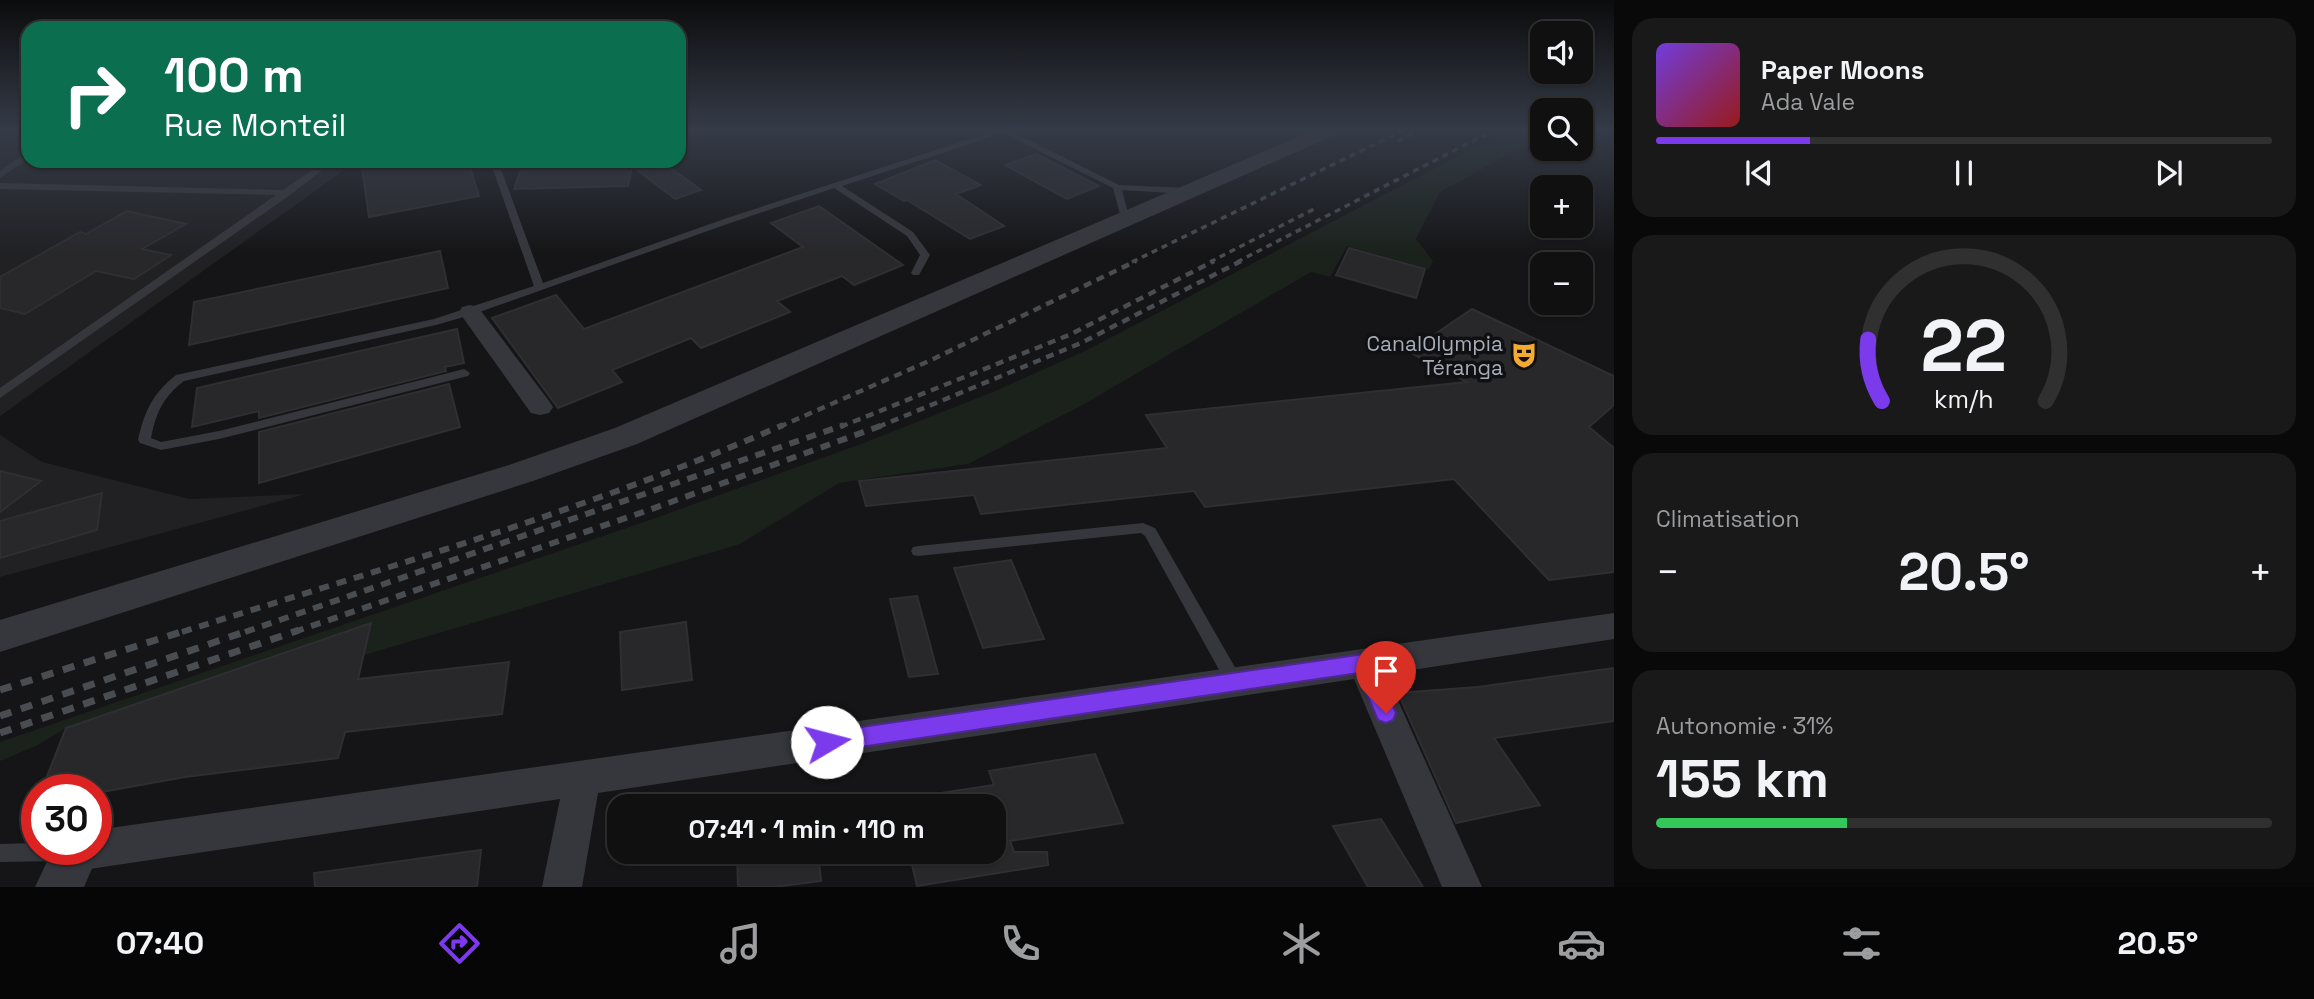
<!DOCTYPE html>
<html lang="fr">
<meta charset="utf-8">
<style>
:root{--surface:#101011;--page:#19191a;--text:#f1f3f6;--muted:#9c9d9f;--line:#303031;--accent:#7c3aed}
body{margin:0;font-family:"Space Grotesk",sans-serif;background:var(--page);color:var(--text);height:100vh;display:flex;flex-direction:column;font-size:26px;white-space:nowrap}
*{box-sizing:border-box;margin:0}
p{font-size:23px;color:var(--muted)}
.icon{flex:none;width:38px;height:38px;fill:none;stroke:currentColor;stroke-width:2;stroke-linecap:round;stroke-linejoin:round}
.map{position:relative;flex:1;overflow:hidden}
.drawer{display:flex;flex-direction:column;gap:18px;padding:18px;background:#090909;width:700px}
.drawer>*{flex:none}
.top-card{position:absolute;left:21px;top:21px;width:665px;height:147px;border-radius:21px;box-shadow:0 2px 5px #0004,0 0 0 2px var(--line);background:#0b6e4f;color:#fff;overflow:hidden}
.controls{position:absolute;left:1530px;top:21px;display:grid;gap:14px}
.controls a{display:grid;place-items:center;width:63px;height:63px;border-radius:14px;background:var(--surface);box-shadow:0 2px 5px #0004,0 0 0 2px var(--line);font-size:35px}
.speed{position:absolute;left:21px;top:774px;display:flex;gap:14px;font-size:35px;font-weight:700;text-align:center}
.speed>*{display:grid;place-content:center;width:91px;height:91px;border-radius:50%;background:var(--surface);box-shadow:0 2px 5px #0004,0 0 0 2px var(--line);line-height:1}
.speed .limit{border:10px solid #d22;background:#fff;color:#111}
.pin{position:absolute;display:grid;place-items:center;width:60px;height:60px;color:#fff;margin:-72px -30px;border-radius:50% 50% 50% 0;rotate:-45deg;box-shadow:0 0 7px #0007}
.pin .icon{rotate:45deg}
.me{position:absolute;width:77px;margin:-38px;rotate:82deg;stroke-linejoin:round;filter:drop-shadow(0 0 5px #0008)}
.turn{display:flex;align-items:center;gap:24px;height:147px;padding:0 28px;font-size:32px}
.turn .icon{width:91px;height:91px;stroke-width:2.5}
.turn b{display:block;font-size:49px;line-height:60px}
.big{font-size:52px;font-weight:800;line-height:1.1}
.drawer .tile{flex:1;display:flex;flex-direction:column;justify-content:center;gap:10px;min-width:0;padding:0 24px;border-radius:21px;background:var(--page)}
.drawer .dial{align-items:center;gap:0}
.dial svg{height:182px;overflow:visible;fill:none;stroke:var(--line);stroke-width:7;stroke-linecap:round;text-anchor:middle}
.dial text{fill:var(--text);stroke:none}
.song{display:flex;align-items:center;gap:21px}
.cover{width:84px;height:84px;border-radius:10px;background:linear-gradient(135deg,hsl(260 70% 55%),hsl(0 70% 35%))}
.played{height:7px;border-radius:4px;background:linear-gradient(90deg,var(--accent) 25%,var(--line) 25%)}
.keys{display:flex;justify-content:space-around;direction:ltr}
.heat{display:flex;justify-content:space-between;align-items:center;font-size:38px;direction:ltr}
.charge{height:10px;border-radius:5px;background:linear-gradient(90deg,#34c759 31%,var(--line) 0)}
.trip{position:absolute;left:607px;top:794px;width:399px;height:70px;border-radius:21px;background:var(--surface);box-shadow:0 2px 5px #0004,0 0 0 2px var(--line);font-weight:800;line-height:70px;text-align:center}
.tabs{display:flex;height:112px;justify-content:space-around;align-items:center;background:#060607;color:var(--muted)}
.tabs .icon{width:49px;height:49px}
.tabs .selected{color:var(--accent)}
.tabs b{font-size:32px;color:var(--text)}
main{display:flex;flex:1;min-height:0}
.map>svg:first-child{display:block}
.built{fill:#212124}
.green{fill:#1b221c}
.building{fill:#28282b;stroke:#2f2f33;stroke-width:2}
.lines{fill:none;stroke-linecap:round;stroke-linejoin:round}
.service{fill:#36373c;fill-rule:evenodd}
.minor{fill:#36373c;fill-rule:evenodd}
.tertiary{fill:#36373c;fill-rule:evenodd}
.rail-far3{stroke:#494c51;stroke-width:3.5;stroke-dasharray:6 5;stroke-linecap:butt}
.rail-far2{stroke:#494c51;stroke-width:4.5;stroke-dasharray:8 6;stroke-linecap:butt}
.rail-far1{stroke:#494c51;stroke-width:6;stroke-dasharray:10 8;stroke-linecap:butt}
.rail{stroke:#494c51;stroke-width:7;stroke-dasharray:12 10;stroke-linecap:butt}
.route{fill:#7c3aed;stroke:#51269a;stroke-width:2}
.labels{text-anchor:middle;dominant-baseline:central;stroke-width:7;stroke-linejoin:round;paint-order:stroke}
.poi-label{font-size:21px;fill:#a7adb7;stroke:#101012;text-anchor:end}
</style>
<main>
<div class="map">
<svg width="1614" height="887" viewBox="0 0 1614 887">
<rect width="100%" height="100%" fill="#151517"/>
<path class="built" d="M0,130H28V161H357L0,416Z
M0,435L42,462L189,499L306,494L0,577Z"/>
<path class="green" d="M1508,130H1542V136L1440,192L1416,239L1433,261L1429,269L1347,246L1330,277L1311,272L1077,408L968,464L839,483L740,544L364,655L370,623L66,728L38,745L0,761V742L650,520L861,444L993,392L1087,350Z"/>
<path class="building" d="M1036,154L1099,186L1067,199L1005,165Z
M935,160L981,185L956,194L1004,226L970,239L907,200L904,201L875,184Z
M361,161H468L479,196L369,217Z
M524,161H661L701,190L675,199L632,166L628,186L514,189Z
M819,206L903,265L854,285L842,276L777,301L790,312L701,348L691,338L612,370L622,382L558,408L492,318L556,295L584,329L803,247L771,223Z
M127,211L186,224L142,249L171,255L134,279L96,271L25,314L0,308V277L80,232L86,234Z
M1349,248L1425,269L1416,298L1336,275Z
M440,251L448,288L189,345L194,302Z
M1472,309L1614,376V405L1589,427L1614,448V572L1549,580L1454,479L1205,507L1194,491L981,514L974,495L866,506L859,481L1167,448L1146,415L1467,382L1409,352Z
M457,329L464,363L445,367L446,371L259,418V411L192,427L197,388Z
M449,384L460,427L259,483V432Z
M0,471L41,481L0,512Z
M102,493L97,530L0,558V521Z
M1011,560L1044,639L983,648L954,568Z
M917,596L938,674L909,677L890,599Z
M686,622L692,680L622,690L620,632Z
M371,623L358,679L509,662L502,714L345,732L338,758L185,777L96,793V789H42L66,728Z
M1614,668V721L1494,738L1540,805L1456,823L1398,693L1478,687Z
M1095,754L1123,823L1010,841L1014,852H1047L1048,865L917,886L909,852H994V807H941L940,793L994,785L989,771Z
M1381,819L1423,887H1368L1333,826Z
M481,850L477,887H315L314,873Z
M737,852H818L821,881L774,887H738Z"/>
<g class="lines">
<path class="service" d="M997,130H1009L1119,185L1187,188L1191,191L1187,194L1122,190L1130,220L1125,223L1122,222L1113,188L1003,133L842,186L913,232L930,255L919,275H913L911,273L920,255L907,236L834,188L733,222L474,314L436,325L184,381C163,397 156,413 151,438L161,442L219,431L464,369L470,373L468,376L219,439L161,450L140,443L138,440C144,412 153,393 176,375L434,319L534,286L490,161H498L543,283L727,218Z
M25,153H28V159L0,178V171Z
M325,161H334L290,195L0,398V388L276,195L0,189V183L283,190Z
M1143,523L1155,528L1240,676L1242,681L1240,686L1234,688L1228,686L1145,536L1141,533L918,556L913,555L911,551L913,547L918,546Z
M37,843V849H73L74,852L71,858L65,861L0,862V844Z"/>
<path class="minor" d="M470,305L478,307L549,401L553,407L549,413L540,415L531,413L459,312L462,307Z
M1614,613V639L1386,674L1482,887H1442L1354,679L598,793L582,887H542L560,799L76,871L62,866L57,852L58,849H96V830Z"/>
<path class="tertiary" d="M1314,130H1340L1337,134L637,444L533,481L0,652V620L509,465L615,428Z
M96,845L99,852L84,887H35L53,849H96Z"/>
<path class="rail-far3" d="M1398,141L1420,130
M1132,262L1404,130
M1210,262L1318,207
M1237,262L1494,130"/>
<path class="rail-far2" d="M779,427L929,361L1136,261
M840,427L1069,335L1214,261
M878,427L1081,343L1241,261"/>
<path class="rail-far1" d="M182,632C383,568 589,510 783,425
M245,632L844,425
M294,632L649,510L883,425"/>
<path class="rail" d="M0,690L187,630
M0,716L250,630
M0,733L299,630"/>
</g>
<linearGradient id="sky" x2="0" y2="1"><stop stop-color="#0c0c0d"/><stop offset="0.51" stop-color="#353b47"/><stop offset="1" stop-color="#353b47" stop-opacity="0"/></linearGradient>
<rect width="1614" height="254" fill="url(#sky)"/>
<path class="route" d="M1364,654L1371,657L1374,663L1396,713L1393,720L1386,723L1378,720L1358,673L827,752L819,749L816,742L819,735L827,732Z"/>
<defs>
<symbol id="theatre-bare" viewBox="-9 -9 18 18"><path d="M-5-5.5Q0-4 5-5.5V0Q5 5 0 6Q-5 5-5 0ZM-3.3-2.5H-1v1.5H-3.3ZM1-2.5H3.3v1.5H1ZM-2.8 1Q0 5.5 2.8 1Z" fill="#f4a930" stroke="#101012" stroke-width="2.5" paint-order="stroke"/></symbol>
</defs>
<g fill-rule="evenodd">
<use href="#theatre-bare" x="1505" y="336" width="38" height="38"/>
</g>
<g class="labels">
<g class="poi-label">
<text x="1503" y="343">CanalOlympia<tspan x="1503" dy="24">Téranga</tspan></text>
</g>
</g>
</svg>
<div class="controls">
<a><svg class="icon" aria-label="sound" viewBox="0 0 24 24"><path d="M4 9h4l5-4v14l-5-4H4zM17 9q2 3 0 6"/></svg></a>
<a><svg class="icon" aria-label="search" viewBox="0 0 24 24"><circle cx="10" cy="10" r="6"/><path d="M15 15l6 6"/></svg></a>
<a>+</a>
<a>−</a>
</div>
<div class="speed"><div class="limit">30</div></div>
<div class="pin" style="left:1386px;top:713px;background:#d93025"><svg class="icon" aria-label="arrive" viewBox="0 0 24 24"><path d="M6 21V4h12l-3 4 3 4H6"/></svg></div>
<svg class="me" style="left:827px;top:742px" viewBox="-20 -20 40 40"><circle r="19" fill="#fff"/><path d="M0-13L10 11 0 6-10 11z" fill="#7c3aed"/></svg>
<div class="trip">07:41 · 1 min · 110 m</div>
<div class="top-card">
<div class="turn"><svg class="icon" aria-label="right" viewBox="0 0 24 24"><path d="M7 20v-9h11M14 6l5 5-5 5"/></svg><div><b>100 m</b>Rue Monteil</div></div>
</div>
</div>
<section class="drawer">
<div class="tile">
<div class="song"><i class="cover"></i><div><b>Paper Moons</b><p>Ada Vale</p></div></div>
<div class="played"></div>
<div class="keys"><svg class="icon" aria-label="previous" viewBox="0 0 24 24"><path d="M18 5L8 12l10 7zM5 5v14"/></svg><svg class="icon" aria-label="pause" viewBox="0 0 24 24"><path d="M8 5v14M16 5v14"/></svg><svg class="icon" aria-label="next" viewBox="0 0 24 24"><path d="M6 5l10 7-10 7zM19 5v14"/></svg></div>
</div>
<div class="tile dial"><svg viewBox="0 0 100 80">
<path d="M14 69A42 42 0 1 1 86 69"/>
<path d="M14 69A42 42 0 0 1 8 42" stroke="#7c3aed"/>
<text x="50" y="56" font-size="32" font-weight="700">22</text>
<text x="50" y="72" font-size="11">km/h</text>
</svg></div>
<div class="tile"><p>Climatisation</p>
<div class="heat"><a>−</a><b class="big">20.5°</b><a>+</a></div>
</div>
<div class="tile"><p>Autonomie · 31%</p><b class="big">155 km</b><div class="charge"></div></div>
</section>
</main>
<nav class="tabs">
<b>07:40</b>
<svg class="icon selected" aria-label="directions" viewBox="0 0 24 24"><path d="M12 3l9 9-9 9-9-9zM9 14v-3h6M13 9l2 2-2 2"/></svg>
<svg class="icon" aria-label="music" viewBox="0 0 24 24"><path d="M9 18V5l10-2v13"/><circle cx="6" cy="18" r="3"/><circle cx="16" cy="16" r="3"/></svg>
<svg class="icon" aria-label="phone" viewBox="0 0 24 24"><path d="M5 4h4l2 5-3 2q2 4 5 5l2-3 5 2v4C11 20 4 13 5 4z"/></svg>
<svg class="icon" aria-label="climate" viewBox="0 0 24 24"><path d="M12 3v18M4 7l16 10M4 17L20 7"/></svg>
<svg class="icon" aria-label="car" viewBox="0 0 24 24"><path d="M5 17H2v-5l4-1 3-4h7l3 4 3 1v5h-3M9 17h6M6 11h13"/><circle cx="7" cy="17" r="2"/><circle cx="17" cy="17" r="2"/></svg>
<svg class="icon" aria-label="filters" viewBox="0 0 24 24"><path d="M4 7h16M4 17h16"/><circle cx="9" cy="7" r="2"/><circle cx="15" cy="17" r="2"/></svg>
<b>20.5°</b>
</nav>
